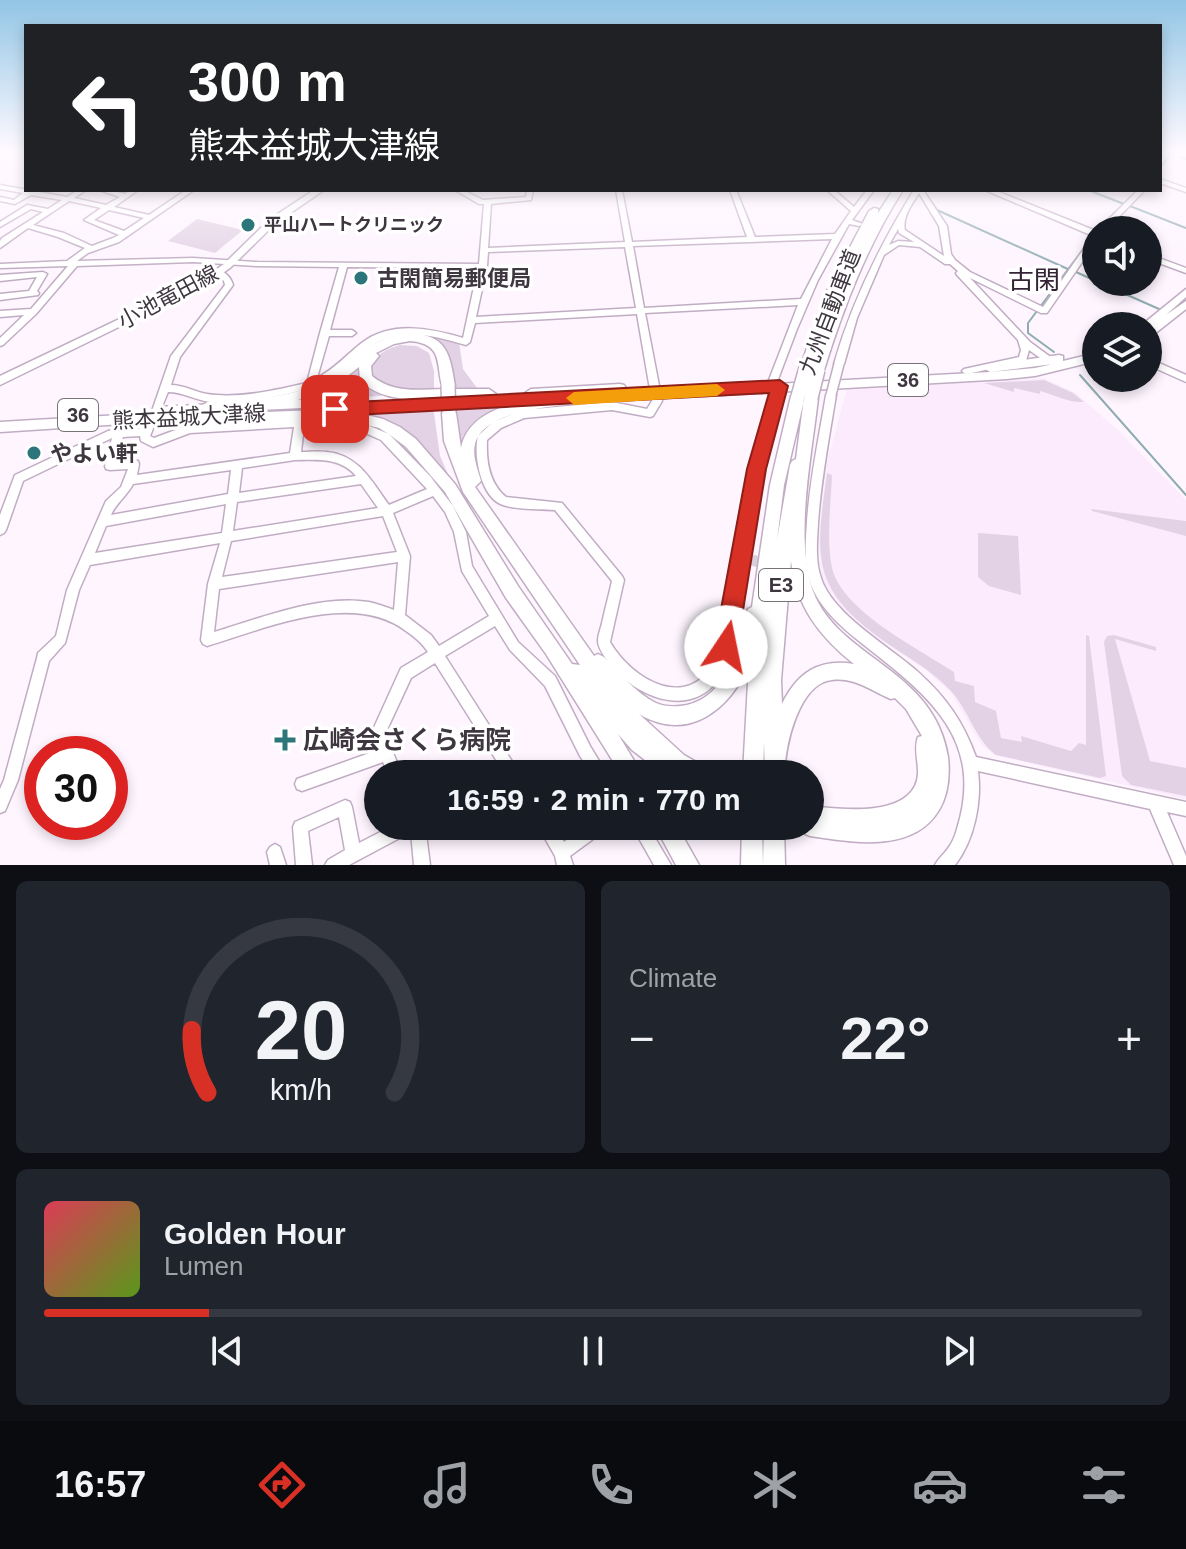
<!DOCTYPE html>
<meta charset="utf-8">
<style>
:root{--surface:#171b24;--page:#20242c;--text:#f1f3f6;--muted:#9ea1a6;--line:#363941;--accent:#d93025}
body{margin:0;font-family:Helvetica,"Noto Sans JP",sans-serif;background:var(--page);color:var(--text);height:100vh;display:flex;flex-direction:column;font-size:30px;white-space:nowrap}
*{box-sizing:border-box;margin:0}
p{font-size:26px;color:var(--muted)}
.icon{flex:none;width:44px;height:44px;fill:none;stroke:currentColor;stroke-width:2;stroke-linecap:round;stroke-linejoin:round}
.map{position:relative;height:865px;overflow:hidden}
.sheet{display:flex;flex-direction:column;gap:16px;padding:16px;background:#0d0f14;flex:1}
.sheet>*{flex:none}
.guide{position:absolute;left:24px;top:24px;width:1138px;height:168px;border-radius:0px;box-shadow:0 4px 12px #0003;background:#202124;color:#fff;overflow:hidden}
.buttons{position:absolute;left:1082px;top:216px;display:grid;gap:16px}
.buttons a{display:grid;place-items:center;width:80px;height:80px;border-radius:50%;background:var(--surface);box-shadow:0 4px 12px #0003;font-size:40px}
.speed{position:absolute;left:24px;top:736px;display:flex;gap:16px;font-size:40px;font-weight:700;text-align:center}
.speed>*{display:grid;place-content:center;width:104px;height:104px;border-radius:50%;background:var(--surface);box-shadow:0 4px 12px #0003;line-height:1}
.speed .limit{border:12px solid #d22;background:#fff;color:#111}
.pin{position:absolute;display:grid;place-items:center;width:68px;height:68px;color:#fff;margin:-34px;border-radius:16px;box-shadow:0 4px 12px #0006}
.me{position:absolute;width:88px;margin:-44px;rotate:11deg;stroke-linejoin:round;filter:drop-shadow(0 0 6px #0008)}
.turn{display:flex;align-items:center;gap:28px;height:168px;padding:0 32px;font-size:36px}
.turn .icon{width:104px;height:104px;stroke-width:2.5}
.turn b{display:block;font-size:56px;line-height:68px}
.big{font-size:60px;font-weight:800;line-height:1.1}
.sheet .card{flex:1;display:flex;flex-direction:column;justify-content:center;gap:12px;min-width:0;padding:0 28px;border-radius:12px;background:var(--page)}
.sheet .dial{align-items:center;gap:0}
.dial svg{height:208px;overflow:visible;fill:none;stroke:var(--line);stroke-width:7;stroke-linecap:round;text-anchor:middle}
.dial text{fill:var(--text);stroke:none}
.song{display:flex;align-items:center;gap:24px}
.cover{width:96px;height:96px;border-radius:12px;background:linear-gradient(135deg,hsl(350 70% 55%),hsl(90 70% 35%))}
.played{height:8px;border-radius:4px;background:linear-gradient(90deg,var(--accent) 15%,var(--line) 15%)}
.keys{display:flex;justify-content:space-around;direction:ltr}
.heat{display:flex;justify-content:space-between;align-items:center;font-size:44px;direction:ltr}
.sheet .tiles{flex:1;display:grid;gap:16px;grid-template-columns:1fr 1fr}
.card:last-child{grid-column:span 2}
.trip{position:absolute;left:364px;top:760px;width:460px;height:80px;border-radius:40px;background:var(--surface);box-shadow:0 4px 12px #0003;font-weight:800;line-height:80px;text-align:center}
.tabs{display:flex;height:128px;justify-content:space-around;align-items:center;background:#090b0e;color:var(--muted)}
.tabs .icon{width:56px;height:56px}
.tabs .selected{color:var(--accent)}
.tabs b{font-size:36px;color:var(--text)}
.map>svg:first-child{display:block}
.built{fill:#fcebfd}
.green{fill:#e3d2e5}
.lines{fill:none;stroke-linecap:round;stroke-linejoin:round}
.stream{stroke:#8facb1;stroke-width:2}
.minor-tunnel{stroke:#d8cfd9;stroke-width:11;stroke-dasharray:11 6;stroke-linecap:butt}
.minor-casing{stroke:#c1adc3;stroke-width:3}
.major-casing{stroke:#c1adc3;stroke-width:3}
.highway-casing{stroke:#c1adc3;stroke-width:3}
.minor{fill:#fff;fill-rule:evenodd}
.major{fill:#fff;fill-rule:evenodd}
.highway{fill:#fff;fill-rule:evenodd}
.minor-bridge-casing{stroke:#c1adc3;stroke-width:12;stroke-linecap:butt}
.highway-bridge-casing{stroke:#c1adc3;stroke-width:16;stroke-linecap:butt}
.minor-bridge{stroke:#fff;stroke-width:9}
.highway-bridge{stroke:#fff;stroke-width:13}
.route{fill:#d93025;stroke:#8d1f18;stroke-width:2}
.slow{fill:#f59e0b}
.poi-dot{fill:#2c757b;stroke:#fff;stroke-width:3}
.labels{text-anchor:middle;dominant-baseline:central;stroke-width:7;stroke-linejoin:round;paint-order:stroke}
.far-poi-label{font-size:18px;font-weight:bold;fill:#3f3740;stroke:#fff;text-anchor:start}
.shield{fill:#fff;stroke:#797379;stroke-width:2}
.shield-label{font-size:20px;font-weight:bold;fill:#3f3740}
.poi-label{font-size:22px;font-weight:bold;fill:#3f3740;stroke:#fff;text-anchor:start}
.street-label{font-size:22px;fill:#3f3740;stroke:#fff}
.quarter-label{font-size:26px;fill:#332334;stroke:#fff}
.near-poi-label{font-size:26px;font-weight:bold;fill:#3f3740;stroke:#fff;text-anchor:start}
</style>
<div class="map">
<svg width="1186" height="865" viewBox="0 0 1186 865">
<rect width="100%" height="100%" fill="#fef5ff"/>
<path class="built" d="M1043,378L1074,392L1118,430L1186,500V799L994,755L981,744L951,693L926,670L879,639L842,608L822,579L818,540L827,462L847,389Z"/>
<path class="green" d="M197,219L243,230L215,253L168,241Z
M418,334L459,342L463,369L477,388L450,389L446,352Z
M400,345L417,346L429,353L434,371V390L385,388L371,377C370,358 382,350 400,345Z
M368,355L363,382L382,396L300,400V396Z
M1044,380L1073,393L1084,402C1069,403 1055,395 1040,391V394L1014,388V392L984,383Z
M527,402L475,425L470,485L449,405Z
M433,406L440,456L458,497L415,445L348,411Z
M827,473L832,475C831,505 826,538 832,568C842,611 919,649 954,672L955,681L974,686L975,702L996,711L1001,738L1022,742L1021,736L1071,751L1079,743L1086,745V635L1089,636L1106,776L1100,778L996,755C974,738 969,710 950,690C930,669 905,656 881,639C809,587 816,554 827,473Z
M1091,509L1186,521V536L1092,511Z
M978,533L1018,536L1021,595L989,586L978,577Z
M1114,635L1156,647V651L1115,639L1150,761L1186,768V796L1131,785L1122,776L1104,642L1107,636Z"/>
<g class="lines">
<path class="stream" d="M1163,151L1174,155
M1179,157L1186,159
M1160,167L1175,151
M923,190L937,210L1070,270
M1088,190L1124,204
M1130,206L1186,228
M1097,230L1117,211
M1076,272L1096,281
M1098,282L1159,309
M1040,307L1093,236
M1037,311L1028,323V333L1054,352
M1080,375L1186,495"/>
<path class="minor-tunnel" d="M752,560L804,576"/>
<defs>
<path id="minor" d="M1160,179L1186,188V192L1160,183Z
M0,185L67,197L78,190H86L74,198L106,205L120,197L99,190H110L125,194L130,190H138L114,207L149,215L186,190H194L119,242L88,253L77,261L193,258L257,262L479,264L484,204H479L455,190H463L483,200L526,197L527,190H533L531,200L491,204L488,248L625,242L616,190H622L632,242L747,237L730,190H736L755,237L835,234L851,211L827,190H834L854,207L867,190H874L852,220L863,224L859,226L849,224L818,280L797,329L777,382L774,383L769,380L798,305L645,313L662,401L653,416L650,417L612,410L524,418L501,428L487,440C486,461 489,483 506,497L562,503L622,576L624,580L610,642C632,680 689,713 715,660C734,622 733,570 740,528C748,480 761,433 775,386L777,384H783L785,386C771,433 758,480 751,528C744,575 747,628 724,671C697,720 642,701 612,667C607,660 598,649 598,641C598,635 601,628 602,623C605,609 609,595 612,581L555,510C540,509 517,510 503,505C481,498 473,455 478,436L493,422L523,410L612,402L647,409L652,401L637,314L475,323L470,342L466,345C425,333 391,325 357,357C342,371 327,384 307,389C276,397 241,405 210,402C195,400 183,392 168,392L150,436L154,438L189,425L312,418L357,421L389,434L430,476L453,506L466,532L472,566L518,642L555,676L590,746L607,774H592L580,756L545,686L510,650L495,626L445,656L520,774H505L435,663L411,678L385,734L402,774H388L383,762L302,791L297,789L295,784L297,779L378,750L371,734L401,668L428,652C422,643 415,637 406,631C352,590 264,629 207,646L203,644L201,640L208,584L220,543L90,565L79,590L65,643L49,661L18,780L5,811L0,813V789L4,780L37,658L38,653L56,636L67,590L106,501L121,487L128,469L110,470L106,469L105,466L112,438L23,481L6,530L4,533L0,535V515L15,475L108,431C120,428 131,429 143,428L152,411L171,356L225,285L224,281L214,272L215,270C223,269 231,277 233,285L180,357L171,385C184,385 195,392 207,394C239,399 276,390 307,383L320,333L339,267L257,266L193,262L77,266L36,314L3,345L0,346V338L24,315L0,317V311L31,309L68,266L0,268V264L67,261L85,248L58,237L28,228L0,248V241L2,238L43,212L31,209L0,227V222L27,205L48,209L62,200L31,195L15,204L0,201V197L14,200L23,193L0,189ZM69,201L101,208L84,220L119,235L113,238L92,246L64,233L33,225ZM109,210L144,218L124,231L94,220ZM832,239L801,299L644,308L633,246ZM625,247L636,308L476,317L487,266L488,252ZM347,267L478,268L463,338C430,328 392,321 363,342C347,354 335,369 317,378L329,336H352L356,333L352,330H330ZM304,426L356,429L381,440L427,489L389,505C372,482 359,455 327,452C318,451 309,452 301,452ZM294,427L290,453L137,475L139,464L138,461L134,460L116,461L123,437L140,436L141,441L153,447L190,433ZM295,460C317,460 340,457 356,476L239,493L242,468ZM231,470L228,494L111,515C116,503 127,496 133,484ZM361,484L378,508L233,531L237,502ZM433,496L445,512L454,532L462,571L489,616L439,646L431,635L405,615L410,556L393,513ZM226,504L222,533L95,553L106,526ZM383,516L397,552L222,577L231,541ZM398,562L394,610C386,607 378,604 369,602C320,594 261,618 214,632L219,589Z
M914,190H923L947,226L951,254L955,260L970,272L1043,307L1093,236L985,190H994L1096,231V242L1047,313H1041L970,278L1030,342L1056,361L1058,363L1056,365H1050L1029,350L1026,361L967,374L964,373L962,371L964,369L1019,357L1021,350L1018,340L957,275L956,273L958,271L950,264H945L920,247L899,245L884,255L857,318L844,364L839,367L836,366L834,364C852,301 880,245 914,190ZM919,193L939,226L944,256L905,230C902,217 912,204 919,193ZM898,229L899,233L914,242L898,241L889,245Z
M1138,190H1145L1106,230H1098Z
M1148,254L1186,268V273L1148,259Z
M43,272L47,274L37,291L39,293L38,295L0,300V294L29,291L37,277L0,281V275Z
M1148,358L1186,375V382L1148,365Z
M831,391L836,395C829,438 821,480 818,523C817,541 815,561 821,578C832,614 890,647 917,671C946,697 963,721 976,757L1186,802V816L1167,812L1186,856V865H1174L1150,809L978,771C982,802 974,841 955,865H935C938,859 942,856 946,851C951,845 955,837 957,829C985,739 929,696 864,645C841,627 815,605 808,575C804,558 806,539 807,521C810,479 819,437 826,395Z
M345,800L350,802L352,807L359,843L392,826H425L430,865H414L411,832L349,865H325L328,860L345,850L339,817L308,831L312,865H296L293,827L295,822Z
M538,826H554L564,842L586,826H606L604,831L570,856L573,865H557L555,856Z
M632,826H648L671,865H654Z
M275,844L280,847L286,865H270L267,852L270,847Z"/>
<path id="major" d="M314,190H324L276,223L230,268L207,284L0,385V376L201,280L224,264L270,219Z
M1186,289V297L1166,315L1186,301V309L1148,339V326H1142L1143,324Z
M1096,353V361L1035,376L1007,379L594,402L588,398L594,394L990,372L984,368L986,365L1059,355L1063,356V361ZM1053,364L1035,368L990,372Z
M620,384L624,385L626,388L624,391L546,396L550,400L544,404L327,414L323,413L321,410L323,407L259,410L253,406L259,402L336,398L340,399L342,402L340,405L528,396L525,393L531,389Z
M213,404L217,405L219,408L217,411L174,415L173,420L169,421L0,432V422L154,413L155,408L159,407Z"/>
<path id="highway" d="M893,190H903C867,246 844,306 824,370L818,375L813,373L812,369L806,373L801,371L800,368L827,291L869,211L874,208L878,209V213Z
M410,333C447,335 450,354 455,386L453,389H489L496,394L494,397C484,400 473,398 463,398C427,399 389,406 360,381L359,367C308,409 268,405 206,413L199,408L206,403C240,399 280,400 312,386C349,370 364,337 410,333ZM410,341C445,344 435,365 443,389C418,390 392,393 372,376L371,366L379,356L376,353L394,344Z
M798,391L805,396L784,485L777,540L790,465L792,461L796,459L804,398L811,393L818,398C812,454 794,538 813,591C838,659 934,668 948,757C950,775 948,795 939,810C913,854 851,842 810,836L803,833L800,826H810V806C839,809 899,817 915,786C923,770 912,753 918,737L922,736L906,709L895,698L891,699C871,691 855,677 832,680C799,683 784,747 785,774H765L764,742L763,774H743L749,664C730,710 688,743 639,714L684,755L705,767L708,774H663L632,750L618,734L642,774H621L546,654L506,598L445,492L406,447L390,435L379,428L342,419L163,426L158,425L153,418L160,413L166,416L342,409L383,419L400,427L416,439L455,484L518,586L572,664L580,665L463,492L444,441L442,413L449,408L456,413L461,448C471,396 560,396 602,392L607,393L609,397L602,402C571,405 485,406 475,444C472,456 478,470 481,481L475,487L594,656L598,654L604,657C620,672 635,693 656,703C665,707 677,707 687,705C728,695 736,649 745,615L748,609L752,607L770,485L791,396ZM791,561C796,606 819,636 854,664C819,658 797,673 782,704L781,680Z
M655,826H677L699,865H676Z
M742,826H762L763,865H741Z
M764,826H784L785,865H763Z"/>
</defs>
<use href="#minor" class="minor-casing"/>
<use href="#major" class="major-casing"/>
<use href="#highway" class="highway-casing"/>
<use href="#minor" class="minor"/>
<use href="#major" class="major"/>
<use href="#highway" class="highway"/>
<defs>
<path id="minor-bridge" d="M831,395L839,364"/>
<path id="highway-bridge" d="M448,386L449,413
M798,396L806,368
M811,398L818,370"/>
</defs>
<use href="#minor-bridge" class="minor-bridge-casing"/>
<use href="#highway-bridge" class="highway-bridge-casing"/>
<use href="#minor-bridge" class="minor-bridge"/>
<use href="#highway-bridge" class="highway-bridge"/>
</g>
<linearGradient id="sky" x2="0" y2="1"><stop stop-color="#92c5e5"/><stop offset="0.56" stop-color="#fffaff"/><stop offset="1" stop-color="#fffaff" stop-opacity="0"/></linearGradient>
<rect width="1186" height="272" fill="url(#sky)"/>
<path class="route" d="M780,380L788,386L766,469L737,647L734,655L726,659L717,655L714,647L747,469L769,393L335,416L326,409L335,403Z"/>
<path class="slow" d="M717,384L725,390L717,396L574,405L566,398L574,392Z"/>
<g class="poi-dot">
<circle cx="248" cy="225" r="8"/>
<circle cx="361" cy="278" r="8"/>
<circle cx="34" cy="453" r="8"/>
<path d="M281 728h8v8h8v8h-8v8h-8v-8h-8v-8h8z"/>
</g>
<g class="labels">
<g class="far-poi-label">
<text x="264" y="225">平山ハートクリニック</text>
</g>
<g class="shield">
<rect x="888" y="364" width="40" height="32" rx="6"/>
<rect x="58" y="399" width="40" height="32" rx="6"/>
<rect x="759" y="569" width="44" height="32" rx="6"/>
</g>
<g class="shield-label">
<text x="908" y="380">36</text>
<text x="78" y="415">36</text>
<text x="781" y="585">E3</text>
</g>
<g class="poi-label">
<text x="377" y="278">古閑簡易郵便局</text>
<text x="50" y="453">やよい軒</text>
</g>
<g class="street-label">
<text transform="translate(168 297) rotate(-28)">小池竜田線</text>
<text transform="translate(830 312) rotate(-69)">九州自動車道</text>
<text transform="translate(189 417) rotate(-3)">熊本益城大津線</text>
</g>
<g class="quarter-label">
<text x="1034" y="280">古閑</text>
</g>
<g class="near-poi-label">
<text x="303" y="740">広崎会さくら病院</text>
</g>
</g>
</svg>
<div class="buttons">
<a><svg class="icon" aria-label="sound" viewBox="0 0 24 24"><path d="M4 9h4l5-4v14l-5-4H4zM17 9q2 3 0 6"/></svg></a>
<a><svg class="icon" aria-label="layers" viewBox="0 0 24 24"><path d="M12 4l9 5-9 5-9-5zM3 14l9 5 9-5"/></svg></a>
</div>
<div class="speed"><div class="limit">30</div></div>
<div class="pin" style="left:335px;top:409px;background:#d93025"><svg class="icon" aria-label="arrive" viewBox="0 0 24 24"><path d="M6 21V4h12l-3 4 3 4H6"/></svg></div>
<svg class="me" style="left:726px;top:647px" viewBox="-20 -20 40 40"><circle r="19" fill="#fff"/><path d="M0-13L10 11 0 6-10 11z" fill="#d93025"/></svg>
<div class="trip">16:59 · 2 min · 770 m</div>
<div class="guide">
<div class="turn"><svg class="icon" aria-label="left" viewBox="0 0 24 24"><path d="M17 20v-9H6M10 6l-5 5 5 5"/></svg><div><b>300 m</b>熊本益城大津線</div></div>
</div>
</div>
<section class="sheet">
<div class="tiles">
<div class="card dial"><svg viewBox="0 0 100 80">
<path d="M14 69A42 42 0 1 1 86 69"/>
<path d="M14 69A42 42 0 0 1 8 45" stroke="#d93025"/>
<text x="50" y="56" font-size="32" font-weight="700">20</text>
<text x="50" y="72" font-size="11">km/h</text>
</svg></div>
<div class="card"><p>Climate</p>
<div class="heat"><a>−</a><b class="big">22°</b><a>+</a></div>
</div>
<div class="card">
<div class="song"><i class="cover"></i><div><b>Golden Hour</b><p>Lumen</p></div></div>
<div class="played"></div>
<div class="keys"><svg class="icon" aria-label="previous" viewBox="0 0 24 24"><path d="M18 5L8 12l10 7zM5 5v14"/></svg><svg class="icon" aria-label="pause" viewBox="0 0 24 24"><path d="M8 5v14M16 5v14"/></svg><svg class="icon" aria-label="next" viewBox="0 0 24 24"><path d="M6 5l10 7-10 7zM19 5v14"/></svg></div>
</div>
</div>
</section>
<nav class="tabs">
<b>16:57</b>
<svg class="icon selected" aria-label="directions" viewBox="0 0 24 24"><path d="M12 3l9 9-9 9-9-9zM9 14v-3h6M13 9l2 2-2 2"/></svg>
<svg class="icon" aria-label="music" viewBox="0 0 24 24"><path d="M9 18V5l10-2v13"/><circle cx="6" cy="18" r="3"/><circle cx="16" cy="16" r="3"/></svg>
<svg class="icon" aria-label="phone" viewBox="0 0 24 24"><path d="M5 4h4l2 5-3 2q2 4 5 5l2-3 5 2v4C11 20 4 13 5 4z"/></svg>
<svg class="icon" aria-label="climate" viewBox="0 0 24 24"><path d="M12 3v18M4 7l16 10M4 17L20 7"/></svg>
<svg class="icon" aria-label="car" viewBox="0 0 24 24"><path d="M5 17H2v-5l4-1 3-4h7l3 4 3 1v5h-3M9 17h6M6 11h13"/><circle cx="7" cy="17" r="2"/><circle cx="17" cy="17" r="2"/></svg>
<svg class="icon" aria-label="filters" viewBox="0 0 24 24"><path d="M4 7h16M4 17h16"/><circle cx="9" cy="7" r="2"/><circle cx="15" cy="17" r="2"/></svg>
</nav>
